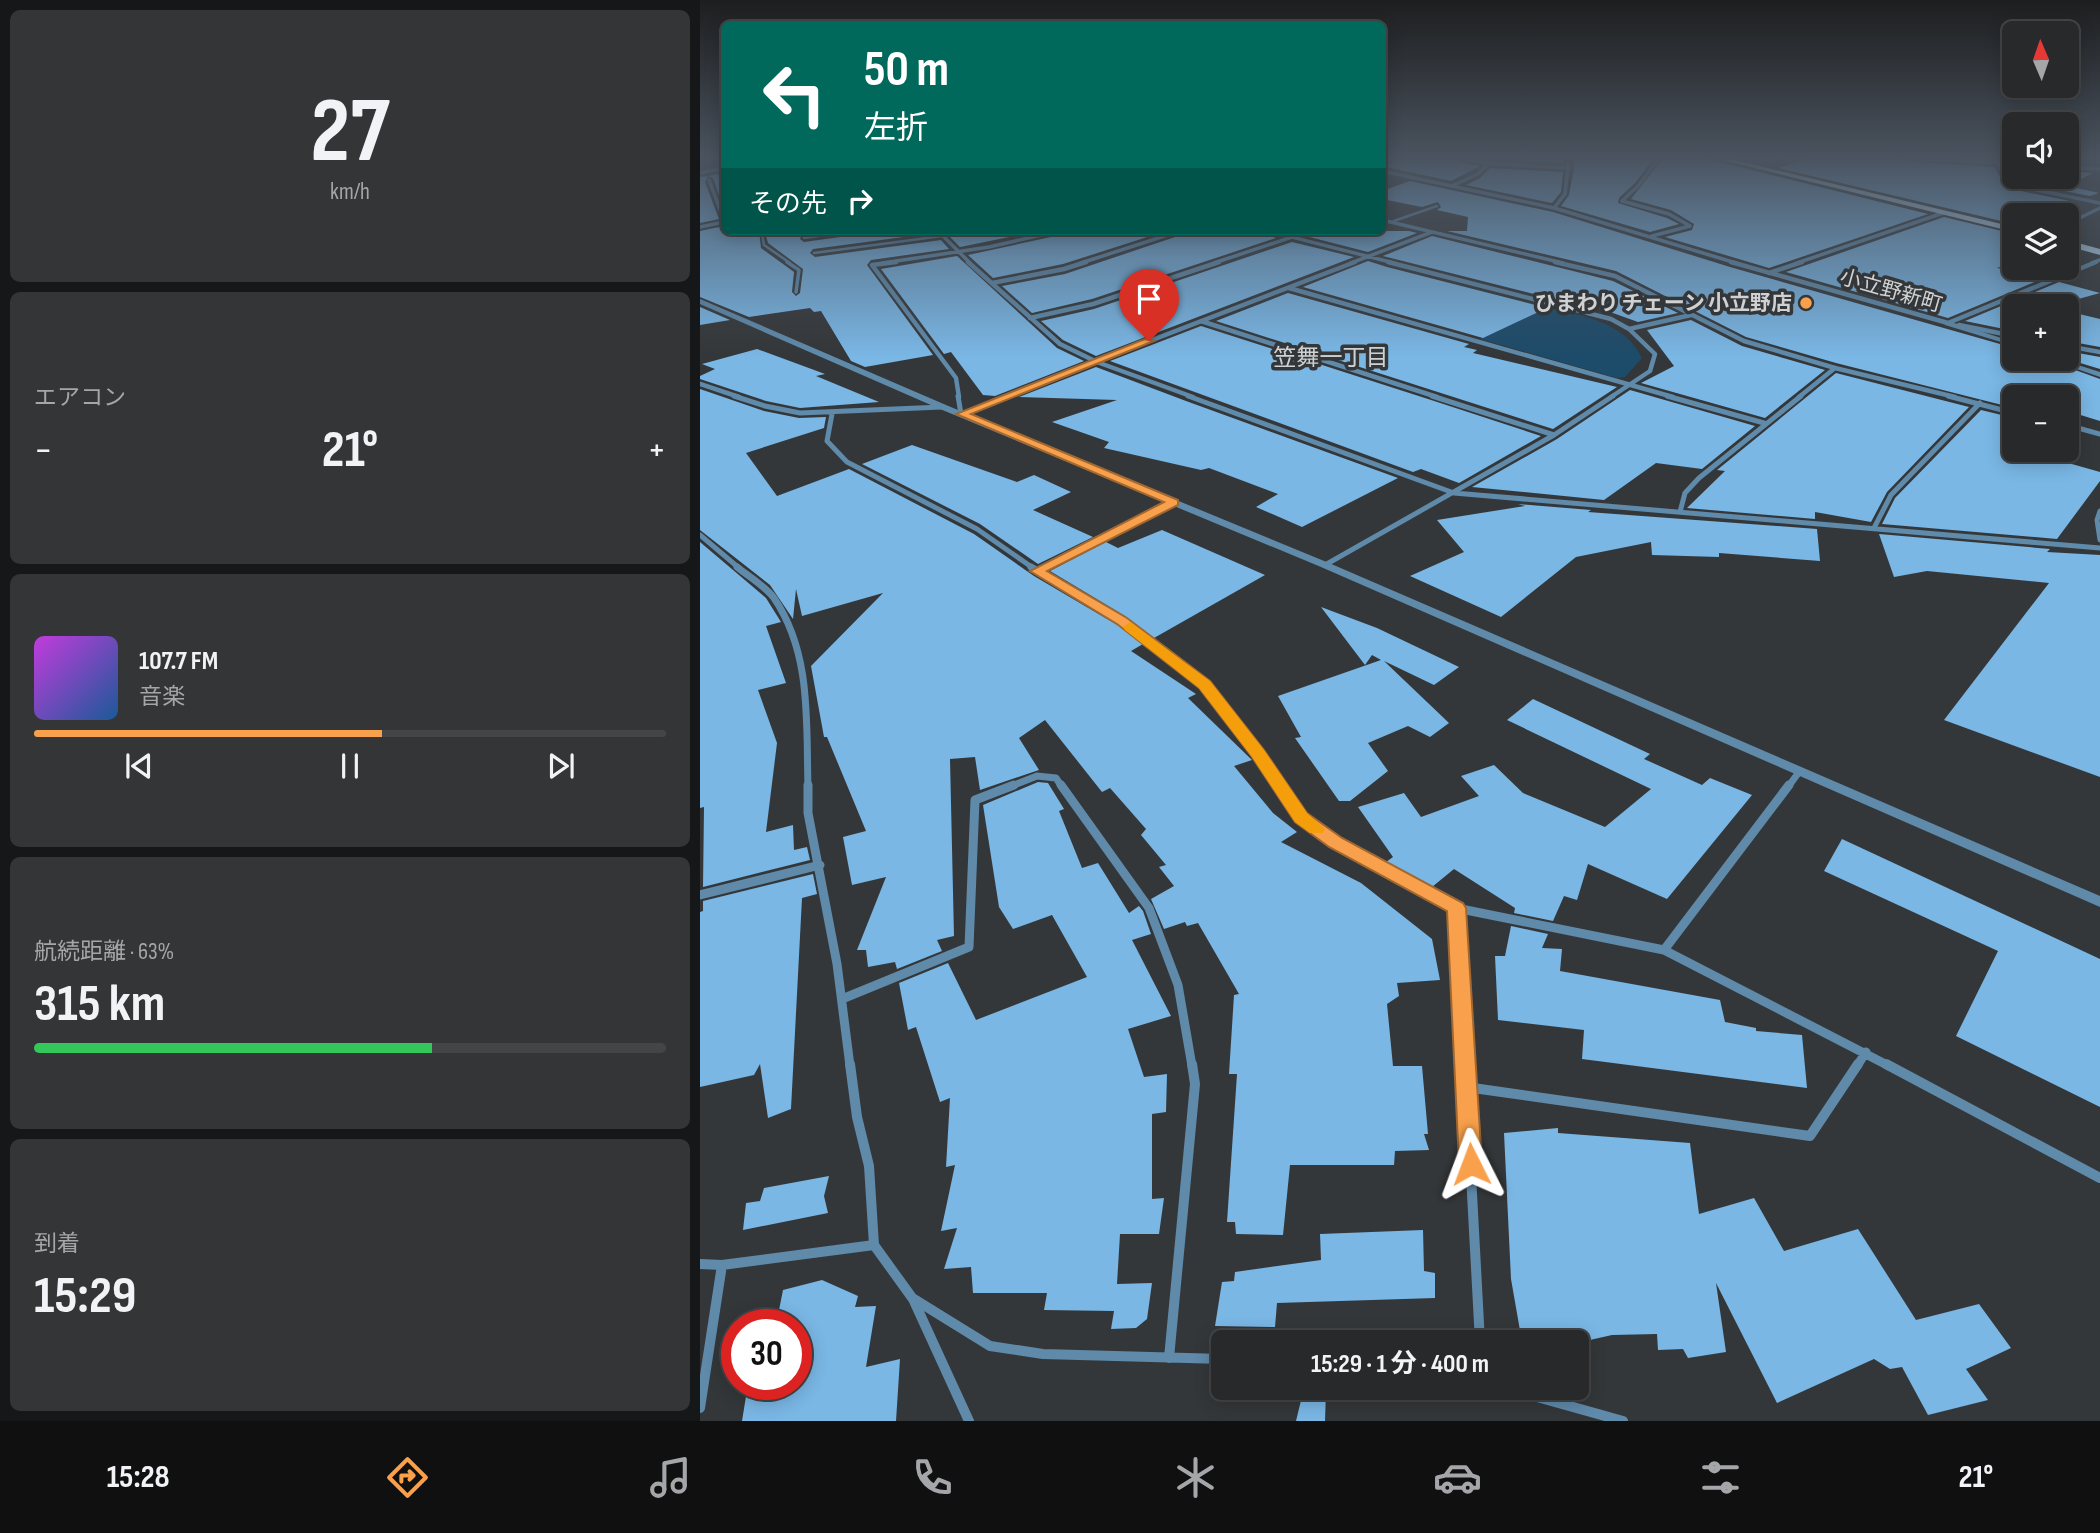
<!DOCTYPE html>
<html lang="ja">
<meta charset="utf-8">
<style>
:root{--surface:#27292b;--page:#333537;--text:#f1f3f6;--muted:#a4a6a9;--line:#434547;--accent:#f8a04b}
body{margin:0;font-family:"Sofia Sans Condensed","Noto Sans JP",sans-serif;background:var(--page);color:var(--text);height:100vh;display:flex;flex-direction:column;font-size:26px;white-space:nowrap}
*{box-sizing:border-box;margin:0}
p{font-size:23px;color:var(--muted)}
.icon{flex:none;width:38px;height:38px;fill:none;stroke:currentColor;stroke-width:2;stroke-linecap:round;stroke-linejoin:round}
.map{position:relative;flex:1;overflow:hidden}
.drawer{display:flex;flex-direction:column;gap:10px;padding:10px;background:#151718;width:700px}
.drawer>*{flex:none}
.top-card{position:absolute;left:21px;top:21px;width:665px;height:214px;border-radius:10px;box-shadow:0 4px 18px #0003,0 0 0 2px var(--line);background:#00695c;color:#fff;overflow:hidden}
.needle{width:46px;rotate:358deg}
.fabs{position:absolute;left:1302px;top:21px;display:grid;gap:14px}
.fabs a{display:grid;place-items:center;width:77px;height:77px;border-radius:10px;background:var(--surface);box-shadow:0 4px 18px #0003,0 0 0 2px var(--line);font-size:35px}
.speed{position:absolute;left:21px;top:1309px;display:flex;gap:14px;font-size:35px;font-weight:700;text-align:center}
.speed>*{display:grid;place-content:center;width:91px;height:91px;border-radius:50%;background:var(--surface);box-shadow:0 4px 18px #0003,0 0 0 2px var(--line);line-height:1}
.speed .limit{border:10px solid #d22;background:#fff;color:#111}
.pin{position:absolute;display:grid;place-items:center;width:60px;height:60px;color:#fff;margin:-72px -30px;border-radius:50% 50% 50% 0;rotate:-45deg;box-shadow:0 0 7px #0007}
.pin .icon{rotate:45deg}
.me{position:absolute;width:77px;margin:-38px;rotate:357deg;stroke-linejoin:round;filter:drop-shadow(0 0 5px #0008)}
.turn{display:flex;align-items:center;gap:24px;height:147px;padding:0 28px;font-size:32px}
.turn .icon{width:91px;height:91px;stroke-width:2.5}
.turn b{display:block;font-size:49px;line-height:60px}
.then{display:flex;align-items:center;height:66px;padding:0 28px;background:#0003;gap:14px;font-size:26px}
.big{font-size:52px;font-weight:700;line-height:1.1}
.drawer .tile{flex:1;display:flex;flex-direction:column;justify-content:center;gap:10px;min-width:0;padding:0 24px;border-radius:10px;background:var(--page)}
.drawer .dial{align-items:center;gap:0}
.dial b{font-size:91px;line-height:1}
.song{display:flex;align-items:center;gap:21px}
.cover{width:84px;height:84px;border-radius:10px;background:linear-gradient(135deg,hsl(290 70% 55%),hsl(210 70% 35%))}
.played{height:7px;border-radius:4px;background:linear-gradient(90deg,var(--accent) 55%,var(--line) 55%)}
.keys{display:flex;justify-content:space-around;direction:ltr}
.heat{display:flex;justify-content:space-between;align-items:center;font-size:38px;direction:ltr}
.charge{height:10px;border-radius:5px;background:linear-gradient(90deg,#34c759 63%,var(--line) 0)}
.trip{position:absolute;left:511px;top:1330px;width:378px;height:70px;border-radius:10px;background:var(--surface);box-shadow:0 4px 18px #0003,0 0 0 2px var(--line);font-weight:700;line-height:70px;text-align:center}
.dock{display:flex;height:112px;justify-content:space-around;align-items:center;background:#101011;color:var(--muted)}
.dock .icon{width:49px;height:49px}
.dock .current{color:var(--accent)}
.dock b{font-size:32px;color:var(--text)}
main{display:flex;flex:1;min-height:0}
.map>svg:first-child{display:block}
.green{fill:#1d4b6a}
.building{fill:#7ab7e5}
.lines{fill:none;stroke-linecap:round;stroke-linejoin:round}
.service-far1{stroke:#5f8aaa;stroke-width:2.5}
.service{stroke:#5f8aaa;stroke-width:3.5}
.minor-far5{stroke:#5f8aaa;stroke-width:3.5}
.minor-far4{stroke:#5f8aaa;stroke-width:4.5}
.minor-far3{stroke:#5f8aaa;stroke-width:5}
.minor-far2{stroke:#5f8aaa;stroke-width:7}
.minor-far1{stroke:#5f8aaa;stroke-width:9}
.minor{stroke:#5f8aaa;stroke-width:10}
.tertiary{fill:#5f8aaa;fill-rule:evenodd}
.primary{fill:#b5d7f2;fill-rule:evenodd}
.route{fill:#f8a04b;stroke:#a16831;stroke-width:2}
.slow{fill:#f59e0b}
.poi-dot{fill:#f8a04b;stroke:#343739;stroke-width:2.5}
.labels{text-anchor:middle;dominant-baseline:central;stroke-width:7;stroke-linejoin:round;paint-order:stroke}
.far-street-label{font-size:21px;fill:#cfd1d3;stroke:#343739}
.far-poi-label{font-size:21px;font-weight:bold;fill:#cfd1d3;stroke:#343739;text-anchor:end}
.far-neighbourhood-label{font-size:23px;fill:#cfd1d3;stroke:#343739}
</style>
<main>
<section class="drawer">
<div class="tile dial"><b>27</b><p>km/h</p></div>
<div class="tile"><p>エアコン</p>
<div class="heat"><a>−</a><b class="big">21°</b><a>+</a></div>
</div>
<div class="tile">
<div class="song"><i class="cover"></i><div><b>107.7 FM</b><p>音楽</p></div></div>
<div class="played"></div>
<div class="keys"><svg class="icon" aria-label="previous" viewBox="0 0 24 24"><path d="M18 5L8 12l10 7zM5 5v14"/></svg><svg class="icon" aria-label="pause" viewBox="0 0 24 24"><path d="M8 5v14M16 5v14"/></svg><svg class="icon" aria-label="next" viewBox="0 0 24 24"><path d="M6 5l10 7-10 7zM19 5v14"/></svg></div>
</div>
<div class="tile"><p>航続距離 · 63%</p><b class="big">315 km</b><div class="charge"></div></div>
<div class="tile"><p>到着</p><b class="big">15:29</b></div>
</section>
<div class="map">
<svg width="1400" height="1421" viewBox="0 0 1400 1421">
<rect width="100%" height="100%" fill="#343739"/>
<path class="green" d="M840,305C878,316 923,319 942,358L925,377L917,378L780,339Z"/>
<path class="building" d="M697,158H756L759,162L780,166L751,181L686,167Z
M782,158H865L864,163Z
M873,158H954L935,183L919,198L918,203L967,218L979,224L950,232L861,206L869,195L874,169Z
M963,158L1000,159L1028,164L1228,214L1069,268L965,237L992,230L994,224L971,210L931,199Z
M1112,158H1184L1212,162L1295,167L1300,177L1321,191L1375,202L1341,215L1314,211V224L1078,168Z
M790,168L863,172L861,192L852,203L766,185L780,178Z
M1367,171L1393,173L1367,186L1399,193L1390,196L1324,183L1315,177H1367Z
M16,174L24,177V209L13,178L8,176Z
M8,176L5,182L19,219L0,223V177Z
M710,181L853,212L1030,267L1314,348V359H1345L1400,379V421L1374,413L1367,419V397H1314V408L1136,363L1046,337L916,271L747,231H767L768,217L737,210L741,207L738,202L722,207L682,199V191Z
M1244,217L1314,234V262L1297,268L1344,278L1248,318L1086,272Z
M24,226V231H59L61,248L94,272L92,292L96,296L100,293L103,269L68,243L66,236L70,231H126L102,235L100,239L104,242L155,235L158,231H234V233L113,249L110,253L115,257L241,240L249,249L171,260L167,265L233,355L165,367L151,361L121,311L114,312L110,308L49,317L0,297V231Z
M244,231H339L260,247Z
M363,231H466L363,264L293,278L268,255L360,235Z
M484,231H564L566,235L576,238L392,299L332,313L302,286L365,274L481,235Z
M586,231H709L717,233L668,252Z
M732,236L913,281L978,313L938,322L888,304H874L683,256Z
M592,242L654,257L396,356L363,340L341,321L394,309Z
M257,256L357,348L384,361L295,396L283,395L251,352L244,354L181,269Z
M668,261L687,267L847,308L783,338L603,287Z
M1359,282L1400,293L1353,306H1314V331L1265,321Z
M588,293L769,344L764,347L777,350L773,353L917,387L853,429L516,321Z
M0,307L30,320L0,325Z
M1367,311L1400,319V347L1367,341Z
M991,320L1042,346L1125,370L1065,418L941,383L974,366L947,330Z
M501,326L728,399L841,436L759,483L721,469L713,472L410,361Z
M57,349L125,374L116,376L179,402L100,408L66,401L0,379V376L15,369L2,364Z
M1367,351L1400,357V369L1367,359Z
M396,367L486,401L698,478L602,527L556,507L578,494L509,468L501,470L404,448L409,442L352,422L417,400L319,397Z
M1136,373L1269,407L1187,492L1171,522L1115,512V519L987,508L1025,471L1017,470Z
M0,389L64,411L99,418L126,417L124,428L46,453L77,496L149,469L274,534L334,576L419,626L443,644L431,651L496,694L488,698L552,760L534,766L573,813L597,832L581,842L661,883L732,939L740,980L697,983L699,996L687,1004L693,1066H722L728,1134H724L729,1150L695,1151L694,1165H590L583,1235L536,1234L535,1222H527L537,1074H529L534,995L539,994L498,923L487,926L485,922L464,929L451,899L474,886L459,867L466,865L441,835L446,829L410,788L402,792L345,720L319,738L339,770L280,790L275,757L250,759L254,936L237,940L242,951L197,969L195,962L168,967L166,950H157L186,877L152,885L143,837L166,831L127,737H124L111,666L183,593L102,616L96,589L93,619L70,585L0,530Z
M930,390L1055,426L1002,469L956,463L904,500L772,487L857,439Z
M1281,410L1314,418V450H1332L1329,452L1400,472V481L1357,539L1182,524L1195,498Z
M212,445L317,482L334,475L371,492L333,510L393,537L338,564L280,524L162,464Z
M818,504L891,510L888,512L1117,529L1120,561L1019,553V557L952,555L951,542L876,557L801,617L710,576L764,552L737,520L825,506Z
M462,530L565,575L454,638L425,616L350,571L406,542L418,548Z
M1179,534L1350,549L1347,552L1400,555V777L1244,720L1349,583L1227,571L1194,577Z
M0,542L66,598L81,622L66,626L86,683L58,690L77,743L66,832L93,825L94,850L107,847L110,860L3,887L4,807L0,808Z
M621,607L677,628L759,667L734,685L684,661L749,723L730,737L708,726L668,743L688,771L650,801H639L595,738L601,737L578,696L681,660L672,655L665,665Z
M833,699L950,754L944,759L1002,785L1010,778L1052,795L967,899L888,864L877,900L864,896L853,921L814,913L815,908L754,869L732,887L686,862L693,857L658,807L704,793L721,817L779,796L761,776L794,765L823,793L905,827L951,789L807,720Z
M338,782L348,783L364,809L359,811L382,868L398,863L429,913L439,906L443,911L451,934L432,940L471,1016L428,1029L444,1077L467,1074L466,1112L452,1114V1199L464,1198L459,1234H420L417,1284L452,1283L447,1319L436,1328L411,1329L414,1311L344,1310L347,1293H273L271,1267L244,1269L257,1228L241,1231L255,1165L246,1167L250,1098L240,1102L216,1027L208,1030L199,983L248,963L276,1020L387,977L352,915L313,929L299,907L283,805Z
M1142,839L1400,959V1107L1256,1036L1298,951L1124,871Z
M113,874L117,894L102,898L91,1109L68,1118L60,1064L54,1075L0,1087V912L3,911V901Z
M811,926L848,934L842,948L862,949L860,971L1020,1000L1025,1022L1056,1028V1031L1102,1035L1107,1088L882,1059L884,1030L798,1020L795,956H805Z
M858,1128V1133L990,1143L999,1214L1054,1198L1084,1251L1158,1229L1216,1320L1279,1304L1311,1348L1266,1369L1288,1400L1228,1415L1202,1367L1190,1369L1174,1359L1077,1403L1016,1283L1026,1352L988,1358L983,1349L958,1350L957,1334L912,1335L881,1342H822L811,1279L804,1133Z
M129,1176L124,1196L128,1213L43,1230L46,1203L60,1201L64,1188Z
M723,1230L724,1271L735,1273V1298L577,1303L575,1327L515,1326L522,1282L534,1281L535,1272L621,1260L620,1234Z
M122,1280L158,1296L155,1307L176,1306L166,1367L200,1359L196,1421H42L48,1384H96V1325H76L83,1290Z
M604,1388L626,1391L625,1421H596Z"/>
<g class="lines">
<path class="service-far1" d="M691,222L737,206
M66,231L62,234L64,245L90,263
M104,238L154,231
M114,253L242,236"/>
<path class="service" d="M87,262L99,270L96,292"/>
<path class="minor-far5" d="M760,158L792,164L870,168
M1212,158L1314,164
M1295,158L1303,174L1322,187L1400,203
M682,161L693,158
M1367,167L1400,169
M682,171L854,208L1036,263
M0,173L24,168
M9,180L24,220
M754,185L778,174L789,163
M854,208L865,194L869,158
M682,220L863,263
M1367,224L1400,208
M0,227L24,222
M238,231L270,263
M568,231L694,263
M952,236L990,226L969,214L922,201L938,186L959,158
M183,263L289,247L359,231
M381,263L480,231
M514,263L589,238
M651,263L732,232
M1097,263L1243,213
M1392,263L1400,260"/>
<path class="minor-far4" d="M196,262L172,265L256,378L259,397
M268,262L360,344L397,362L493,397
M688,262L911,319L929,329L955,354L950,371L911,397
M855,262L915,276L1044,341L1135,368L1255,397
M1031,262L1248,323L1396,262
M1069,273L1102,262
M292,283L364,269L386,262
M589,288L973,397
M330,318L393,304L519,262
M501,321L737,397
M1259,325L1314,336
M929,329L991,315
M1367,346L1400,352
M0,384L39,397
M304,397L655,262
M1099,397L1135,368"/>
<path class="minor-far3" d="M34,396L65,406L100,413L242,407
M258,396L261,414L309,396
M488,396L754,493L1400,548
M732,396L854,435
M967,396L1064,423
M1248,396L1314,413
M132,414L127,441L147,462L277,529L333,568
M1367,425L1400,434
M1400,511L1397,520L1400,540
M980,512L985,493L999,478L1101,396
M1174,528L1191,495L1280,403
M0,535L39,568
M625,565L854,435L913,396
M342,568L474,502"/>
<path class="minor-far2" d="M37,567C48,576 65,586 74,598C112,654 106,723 108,787
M331,567L422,621L505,684L581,787
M337,571L346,567
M309,787L337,776L356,778L362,787
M1088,787L1099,772"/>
<path class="minor-far1" d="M108,785V813L137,964L150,1066
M361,785L449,908L478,985L492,1066
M579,785L601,817L635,842L756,908L964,950L1189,1066
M0,895L120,865
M756,908L765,1066
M964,950L1089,785
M142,999L269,947L275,800L314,785
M1157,1066L1166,1052"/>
<path class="minor" d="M150,1064L157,1117L169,1166L174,1245L213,1299L269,1421
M765,1064L780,1342
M1186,1064L1400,1178
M766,1087L1110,1136L1158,1064
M0,1264L22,1265L174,1245
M214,1299L290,1346L343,1354L523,1359
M469,1358L495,1084L492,1064
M805,1388L923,1421
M0,1408L22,1265"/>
<path class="tertiary" d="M0,299L246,405L629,563L1400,896V907L621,567L240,409L0,304Z
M1248,321L1314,342V346L1245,325L1244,323Z
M1348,359H1359L1400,372V377Z"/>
<path class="primary" d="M1014,158H1026L1314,227V232Z
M1367,240L1400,249V255L1367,246Z"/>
</g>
<linearGradient id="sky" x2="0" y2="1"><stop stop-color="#1d1e1f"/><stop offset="0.44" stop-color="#4a535f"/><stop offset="1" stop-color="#4a535f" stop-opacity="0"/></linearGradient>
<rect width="1400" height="357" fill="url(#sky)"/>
<path class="route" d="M445,339L454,341L271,414L478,500V505L347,571L427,618L510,681L564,750L607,813L642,838L763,903L766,908L782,1164L779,1172L771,1175L762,1172L759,1164L747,911L629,847L595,822L552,757L499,688L417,624L330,571L464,502L256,414Z"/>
<path class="slow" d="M430,622L510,681L564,750L607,813L625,829L623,833H610L595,822L552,757L499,688L425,630L423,627Z"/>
<circle class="poi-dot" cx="1106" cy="303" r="7"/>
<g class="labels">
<g class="far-street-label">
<text transform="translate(1191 291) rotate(16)">小立野新町</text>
</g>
<g class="far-poi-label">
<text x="1092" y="303">ひまわり チェーン 小立野店</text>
</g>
<g class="far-neighbourhood-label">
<text x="631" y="358">笠舞一丁目</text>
</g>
</g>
</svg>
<div class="fabs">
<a><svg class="needle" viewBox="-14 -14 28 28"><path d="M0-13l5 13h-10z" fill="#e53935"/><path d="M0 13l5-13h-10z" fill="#a4a6a9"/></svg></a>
<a><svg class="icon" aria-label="sound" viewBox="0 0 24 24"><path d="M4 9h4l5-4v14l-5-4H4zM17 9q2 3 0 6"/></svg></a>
<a><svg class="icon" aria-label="layers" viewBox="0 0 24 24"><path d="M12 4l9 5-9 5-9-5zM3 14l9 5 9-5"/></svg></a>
<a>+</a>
<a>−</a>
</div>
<div class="speed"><div class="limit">30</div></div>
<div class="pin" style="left:449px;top:341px;background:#d93025"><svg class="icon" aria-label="arrive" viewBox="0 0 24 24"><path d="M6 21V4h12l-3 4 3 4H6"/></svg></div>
<svg class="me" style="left:771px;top:1164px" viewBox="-20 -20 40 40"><path d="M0-17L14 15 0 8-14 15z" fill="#f8a04b" stroke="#fff" stroke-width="4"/></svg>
<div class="trip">15:29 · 1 分 · 400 m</div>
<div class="top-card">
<div class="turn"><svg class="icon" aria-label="left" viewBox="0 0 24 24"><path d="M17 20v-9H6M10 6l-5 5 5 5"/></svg><div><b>50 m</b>左折</div></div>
<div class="then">その先<svg class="icon" aria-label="right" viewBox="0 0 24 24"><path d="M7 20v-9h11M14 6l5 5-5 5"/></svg></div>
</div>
</div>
</main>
<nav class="dock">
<b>15:28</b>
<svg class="icon current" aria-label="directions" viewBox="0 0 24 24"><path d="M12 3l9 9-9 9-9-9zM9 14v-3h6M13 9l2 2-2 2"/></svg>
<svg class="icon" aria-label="music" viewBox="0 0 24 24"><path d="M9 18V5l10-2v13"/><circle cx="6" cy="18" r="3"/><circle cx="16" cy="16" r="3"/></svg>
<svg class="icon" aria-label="phone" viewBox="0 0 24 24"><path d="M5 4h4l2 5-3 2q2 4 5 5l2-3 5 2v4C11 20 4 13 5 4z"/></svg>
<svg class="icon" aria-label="climate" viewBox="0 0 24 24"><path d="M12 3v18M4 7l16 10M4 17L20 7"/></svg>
<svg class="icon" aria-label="car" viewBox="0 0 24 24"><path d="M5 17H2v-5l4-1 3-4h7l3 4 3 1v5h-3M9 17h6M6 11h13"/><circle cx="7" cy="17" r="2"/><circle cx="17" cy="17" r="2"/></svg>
<svg class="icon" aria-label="filters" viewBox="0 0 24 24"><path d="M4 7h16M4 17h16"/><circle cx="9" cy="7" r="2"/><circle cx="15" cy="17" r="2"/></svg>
<b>21°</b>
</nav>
